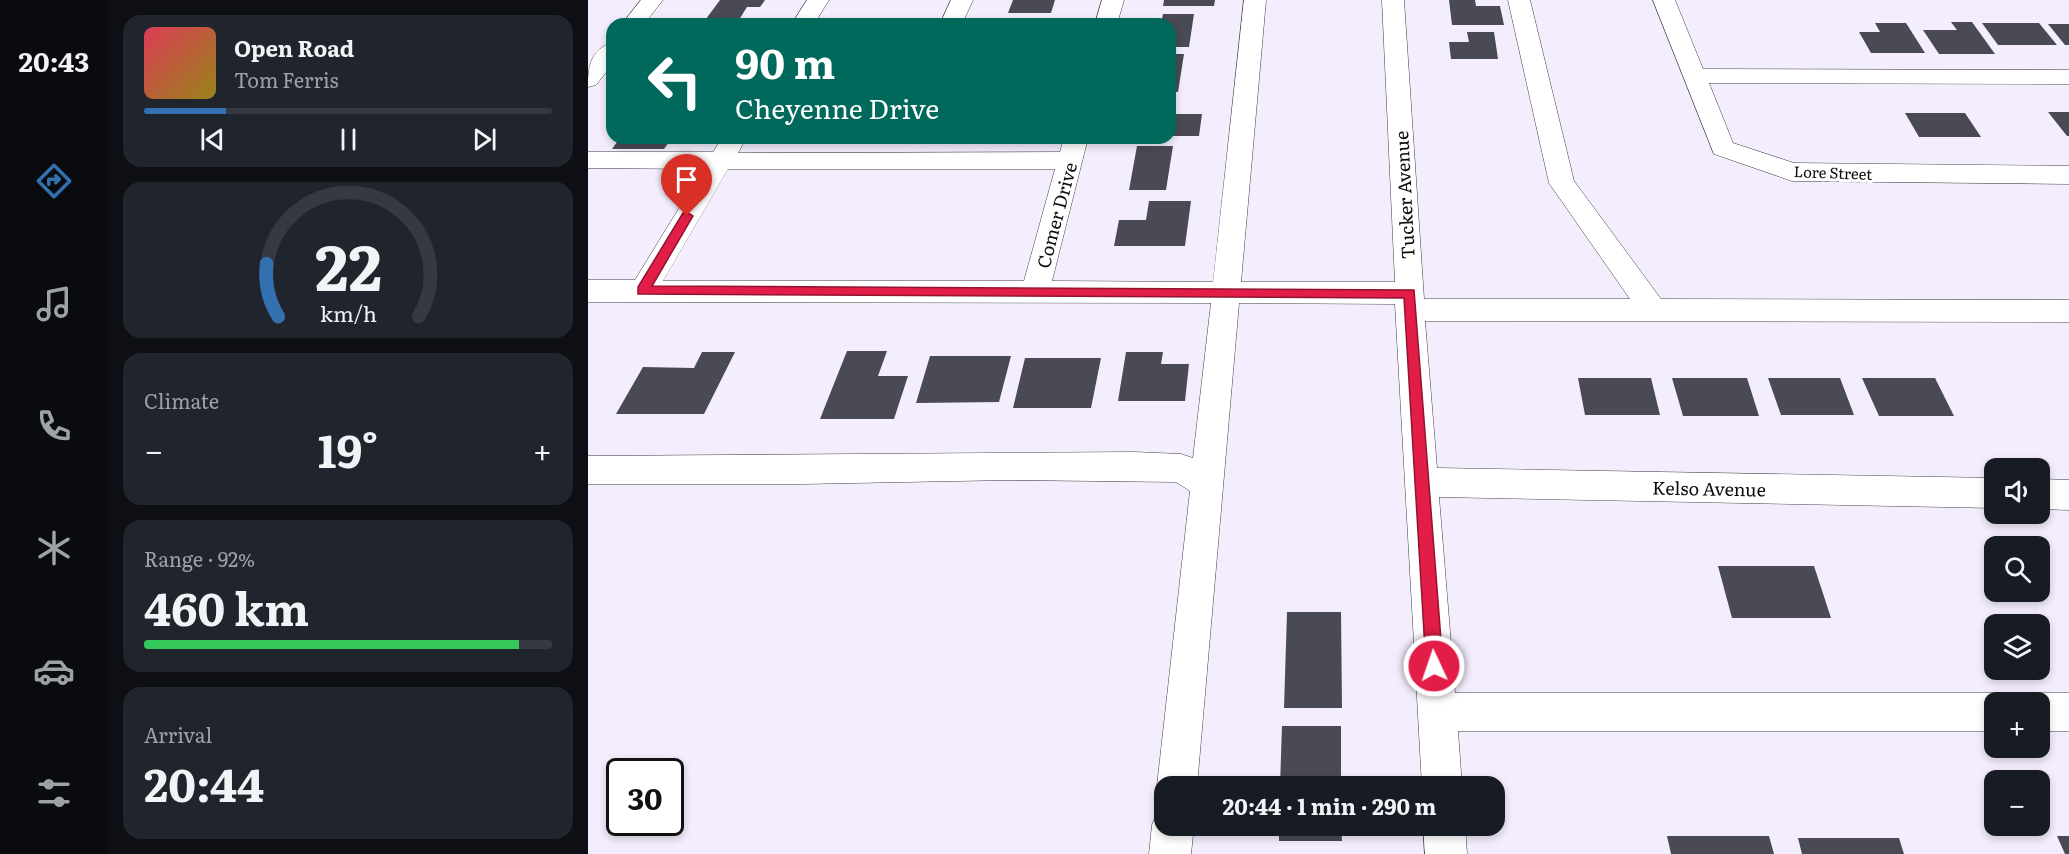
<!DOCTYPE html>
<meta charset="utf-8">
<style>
:root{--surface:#171b24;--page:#20242c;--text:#f1f3f6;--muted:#9ea1a6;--line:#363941;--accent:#3270af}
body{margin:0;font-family:Literata,serif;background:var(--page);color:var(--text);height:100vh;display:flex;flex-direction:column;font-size:22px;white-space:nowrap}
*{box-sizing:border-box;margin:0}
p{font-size:20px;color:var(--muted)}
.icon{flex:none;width:33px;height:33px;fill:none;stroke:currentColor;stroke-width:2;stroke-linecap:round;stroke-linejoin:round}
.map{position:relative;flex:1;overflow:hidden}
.side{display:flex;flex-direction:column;gap:15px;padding:15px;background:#0d0f14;width:480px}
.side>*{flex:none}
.top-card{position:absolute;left:18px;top:18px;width:570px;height:126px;border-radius:18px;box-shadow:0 3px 9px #0003;background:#00695c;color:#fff;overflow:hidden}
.buttons{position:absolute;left:1396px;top:458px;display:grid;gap:12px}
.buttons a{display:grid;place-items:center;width:66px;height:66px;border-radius:12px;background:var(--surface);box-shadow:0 3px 9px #0003;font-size:30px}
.speed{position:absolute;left:18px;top:758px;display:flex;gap:12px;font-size:30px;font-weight:700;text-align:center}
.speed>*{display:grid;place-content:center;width:78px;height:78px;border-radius:50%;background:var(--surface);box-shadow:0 3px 9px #0003;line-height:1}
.speed .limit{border:3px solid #111;border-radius:9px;background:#fff;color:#111}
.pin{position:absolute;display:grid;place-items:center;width:51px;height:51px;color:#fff;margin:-62px -26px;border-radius:50% 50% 50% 0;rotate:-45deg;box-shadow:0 0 6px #0007}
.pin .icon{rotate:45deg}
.me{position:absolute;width:66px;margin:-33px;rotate:357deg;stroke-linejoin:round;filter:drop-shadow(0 0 4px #0008)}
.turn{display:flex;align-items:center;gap:21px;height:126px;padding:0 30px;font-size:27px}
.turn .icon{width:78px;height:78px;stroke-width:2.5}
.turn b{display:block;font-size:42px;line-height:51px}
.big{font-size:45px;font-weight:700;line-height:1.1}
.side .card{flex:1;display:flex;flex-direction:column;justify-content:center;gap:9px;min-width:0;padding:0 21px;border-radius:18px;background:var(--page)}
.side .dial{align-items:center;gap:0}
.dial svg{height:156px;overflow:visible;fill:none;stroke:var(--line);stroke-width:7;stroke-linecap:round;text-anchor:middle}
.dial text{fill:var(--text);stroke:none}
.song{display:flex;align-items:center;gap:18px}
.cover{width:72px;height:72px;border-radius:9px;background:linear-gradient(135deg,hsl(350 70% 55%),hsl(50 70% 35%))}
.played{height:6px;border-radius:3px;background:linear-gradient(90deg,var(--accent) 20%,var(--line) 20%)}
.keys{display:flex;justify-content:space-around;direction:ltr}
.heat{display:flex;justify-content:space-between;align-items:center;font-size:33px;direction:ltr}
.charge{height:9px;border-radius:4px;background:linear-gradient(90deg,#34c759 92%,var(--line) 0)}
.trip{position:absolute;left:566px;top:776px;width:351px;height:60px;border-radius:18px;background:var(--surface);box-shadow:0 3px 9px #0003;font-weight:700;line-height:60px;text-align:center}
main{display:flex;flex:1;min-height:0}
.tab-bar{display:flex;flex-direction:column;width:108px;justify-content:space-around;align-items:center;background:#090b0e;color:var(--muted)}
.tab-bar .icon{width:42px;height:42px}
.tab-bar .active{color:var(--accent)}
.tab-bar b{font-size:27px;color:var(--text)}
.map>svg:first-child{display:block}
.building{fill:#4a4a54}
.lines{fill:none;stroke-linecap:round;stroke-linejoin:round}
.minor-casing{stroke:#3f3f3f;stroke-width:1}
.minor{fill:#fff;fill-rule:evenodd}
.route{fill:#e11d48;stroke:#92132f;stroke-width:1.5}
.labels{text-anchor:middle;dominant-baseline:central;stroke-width:6;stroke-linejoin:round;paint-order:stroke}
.far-street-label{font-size:15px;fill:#0c0c0c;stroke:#fff}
.street-label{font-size:18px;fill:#0c0c0c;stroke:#fff}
</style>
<main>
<nav class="tab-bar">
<b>20:43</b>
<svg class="icon active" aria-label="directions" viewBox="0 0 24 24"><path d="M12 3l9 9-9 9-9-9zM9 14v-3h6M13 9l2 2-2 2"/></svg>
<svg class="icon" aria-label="music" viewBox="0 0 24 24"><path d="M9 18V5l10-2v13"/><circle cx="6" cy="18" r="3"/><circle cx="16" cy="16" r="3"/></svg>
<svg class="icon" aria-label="phone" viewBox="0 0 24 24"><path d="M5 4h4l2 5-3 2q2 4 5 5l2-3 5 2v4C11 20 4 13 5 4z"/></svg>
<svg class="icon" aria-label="climate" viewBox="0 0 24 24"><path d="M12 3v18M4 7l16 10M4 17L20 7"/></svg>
<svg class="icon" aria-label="car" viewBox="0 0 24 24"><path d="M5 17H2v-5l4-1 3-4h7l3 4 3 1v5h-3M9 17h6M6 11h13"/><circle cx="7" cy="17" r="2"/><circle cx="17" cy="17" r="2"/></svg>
<svg class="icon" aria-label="filters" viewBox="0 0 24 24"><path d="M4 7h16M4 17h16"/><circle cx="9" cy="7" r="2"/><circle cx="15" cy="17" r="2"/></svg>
</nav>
<section class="side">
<div class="card">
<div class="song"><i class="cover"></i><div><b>Open Road</b><p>Tom Ferris</p></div></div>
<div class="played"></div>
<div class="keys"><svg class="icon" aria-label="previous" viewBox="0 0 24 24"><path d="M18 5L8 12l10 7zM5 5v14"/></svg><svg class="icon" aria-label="pause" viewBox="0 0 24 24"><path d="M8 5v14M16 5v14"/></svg><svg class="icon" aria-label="next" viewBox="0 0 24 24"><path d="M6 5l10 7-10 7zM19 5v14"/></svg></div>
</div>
<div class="card dial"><svg viewBox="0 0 100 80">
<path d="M14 69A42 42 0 1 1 86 69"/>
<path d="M14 69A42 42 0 0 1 8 42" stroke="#3270af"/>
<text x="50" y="56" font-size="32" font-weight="700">22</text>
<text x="50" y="72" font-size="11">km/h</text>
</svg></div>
<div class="card"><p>Climate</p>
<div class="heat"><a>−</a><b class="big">19°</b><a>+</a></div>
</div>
<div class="card"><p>Range · 92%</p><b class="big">460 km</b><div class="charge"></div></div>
<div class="card"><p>Arrival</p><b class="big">20:44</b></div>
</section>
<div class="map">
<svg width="1481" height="854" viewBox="0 0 1481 854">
<rect width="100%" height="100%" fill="#f3edfd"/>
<path class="building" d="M132,0H177L172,7H159L149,23H115Z
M425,0H467L463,13H420Z
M576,0H627L626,6H575Z
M861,0H887L888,6H912L916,25H864Z
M575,14H606L601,47H582V24H573Z
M425,20H460L459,24H424Z
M1363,22H1384L1407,54H1351L1335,30H1369Z
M1287,23H1318L1337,53H1283L1271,32H1292Z
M1394,23H1451L1469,45H1410Z
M1460,24H1481V45H1477Z
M879,32H906L910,59H863L861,42H881Z
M582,54H596L590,92H582Z
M582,99H587L585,114H614L611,136H582Z
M1460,112H1481V136H1479Z
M1317,113H1377L1393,137H1331Z
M32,138H84L76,149H24Z
M549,146H585L578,190H541Z
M561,201H603L597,246H526L531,220H558Z
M259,351H299L290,376H320L306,419H232Z
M114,352H147L116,414H28L55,367L106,368Z
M538,352H575L573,364H601L597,401H530Z
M342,356H423L411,402L328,403Z
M437,358H513L503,408H425Z
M990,378H1063L1072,415H997Z
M1084,378H1159L1171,416H1095Z
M1180,378H1252L1266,415H1193Z
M1274,378H1347L1366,416H1291Z
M1130,566H1226L1243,618H1144Z
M699,612H753L754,708H696Z
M694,726H753V786H692Z
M691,825H753L754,841H691Z
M1079,836H1181L1186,854H1083Z
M1469,836H1481V854H1477Z
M1210,838H1311L1316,854H1214Z"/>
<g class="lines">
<defs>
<path id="minor" d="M53,0H75L56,24H34Z
M219,0H241L226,24H204Z
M363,0H385L374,24H352Z
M514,0H536L529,24H507Z
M656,0H678L653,282H807L794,0H816L836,299H1042L961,183L920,0H942L986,181L1073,299L1481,300V322L837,321L849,468L1407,478V508L851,497L867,693H1407L1421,698L1422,702H1407V731H870L874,786H834L807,304L651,303L609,786H576V801L569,786L602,491L588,482L421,480L214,484H0V456L546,452L593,454L605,458L623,303L0,302V280H47L115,169L0,168V152H125L134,138H158L150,153L472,152L476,138H500L464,281L625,282ZM140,169H467L436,281H75Z
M1065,0H1087L1115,69L1481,70V84L1121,83L1145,143L1206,163L1481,166V184L1204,181L1126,154Z
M24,43V65L8,85L0,87C0,68 2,49 24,43Z
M1452,479L1481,480V510L1452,509Z
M1452,693H1481V731H1452V702H1437L1438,698Z
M576,808V825H606L603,854H561L564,825L570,810Z
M835,825H877L879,854H837Z"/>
</defs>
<use href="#minor" class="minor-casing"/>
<use href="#minor" class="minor"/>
</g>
<path class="route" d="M99,212L105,216L64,286L826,290L855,666L852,672L846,674L841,672L838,666L816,298L50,294V287L95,213Z"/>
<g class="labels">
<g class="far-street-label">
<text transform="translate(1245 172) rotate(2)">Lore Street</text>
</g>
<g class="street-label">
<text transform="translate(816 195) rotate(-93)">Tucker Avenue</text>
<text transform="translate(468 215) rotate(-75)">Comer Drive</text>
<text transform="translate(1121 488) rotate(1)">Kelso Avenue</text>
</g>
</g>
</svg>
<div class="buttons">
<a><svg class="icon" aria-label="sound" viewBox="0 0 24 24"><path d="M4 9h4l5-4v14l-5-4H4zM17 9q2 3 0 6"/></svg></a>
<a><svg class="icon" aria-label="search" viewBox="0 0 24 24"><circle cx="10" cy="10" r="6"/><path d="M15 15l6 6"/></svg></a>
<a><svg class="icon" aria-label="layers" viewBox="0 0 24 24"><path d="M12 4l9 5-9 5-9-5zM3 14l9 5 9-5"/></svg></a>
<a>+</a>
<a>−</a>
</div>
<div class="speed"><div class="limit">30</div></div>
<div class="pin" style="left:99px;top:216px;background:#d93025"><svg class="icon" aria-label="arrive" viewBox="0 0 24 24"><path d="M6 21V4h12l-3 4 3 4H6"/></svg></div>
<svg class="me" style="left:846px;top:666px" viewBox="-20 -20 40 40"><circle r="17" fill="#e11d48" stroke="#fff" stroke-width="3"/><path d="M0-11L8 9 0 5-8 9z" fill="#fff"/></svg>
<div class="trip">20:44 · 1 min · 290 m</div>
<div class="top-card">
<div class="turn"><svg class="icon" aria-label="left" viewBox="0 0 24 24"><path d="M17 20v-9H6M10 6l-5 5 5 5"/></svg><div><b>90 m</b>Cheyenne Drive</div></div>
</div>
</div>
</main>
